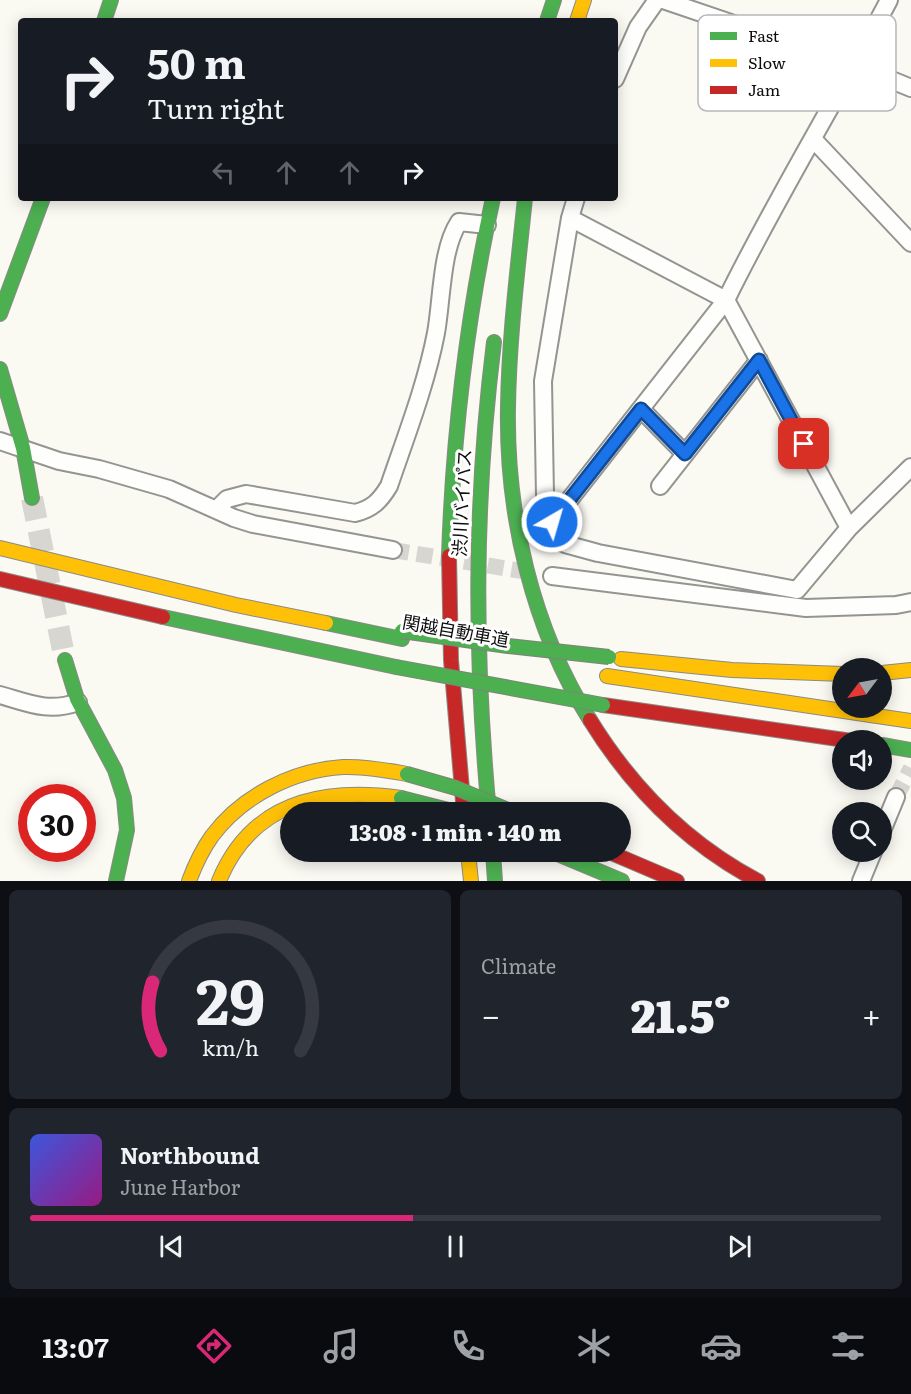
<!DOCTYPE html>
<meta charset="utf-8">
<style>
:root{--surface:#171b24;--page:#20242c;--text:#f1f3f6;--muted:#9ea1a6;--line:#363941;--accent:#db2777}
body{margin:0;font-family:Literata,"Noto Sans JP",serif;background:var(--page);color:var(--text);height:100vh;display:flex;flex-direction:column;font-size:22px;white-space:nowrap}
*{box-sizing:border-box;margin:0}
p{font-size:20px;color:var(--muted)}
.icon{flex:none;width:33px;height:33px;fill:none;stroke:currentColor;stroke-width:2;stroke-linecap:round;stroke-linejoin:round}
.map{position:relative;height:881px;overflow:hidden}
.drawer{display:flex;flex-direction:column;gap:9px;padding:9px;background:#0d0f14;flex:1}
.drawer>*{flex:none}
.hud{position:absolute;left:18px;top:18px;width:600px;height:183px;border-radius:6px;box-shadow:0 3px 15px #0003;background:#171b24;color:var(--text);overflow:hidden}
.needle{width:39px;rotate:238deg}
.tools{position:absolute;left:832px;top:658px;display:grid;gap:12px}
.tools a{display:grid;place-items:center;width:60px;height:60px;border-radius:50%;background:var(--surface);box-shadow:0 3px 15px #0003;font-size:30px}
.speed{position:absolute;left:18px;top:784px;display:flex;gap:12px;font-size:30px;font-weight:700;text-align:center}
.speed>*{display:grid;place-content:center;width:78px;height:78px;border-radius:50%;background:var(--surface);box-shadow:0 3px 15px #0003;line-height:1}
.speed .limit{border:9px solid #d22;background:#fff;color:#111}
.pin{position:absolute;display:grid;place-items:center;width:51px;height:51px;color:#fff;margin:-26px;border-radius:12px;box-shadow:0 3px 9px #0006}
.me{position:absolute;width:66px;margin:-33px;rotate:38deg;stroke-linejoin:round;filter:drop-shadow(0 0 4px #0008)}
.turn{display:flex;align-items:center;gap:21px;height:126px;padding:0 30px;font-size:27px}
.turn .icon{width:78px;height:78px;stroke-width:2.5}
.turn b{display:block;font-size:42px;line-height:51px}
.lanes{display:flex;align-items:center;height:57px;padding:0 30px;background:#0003;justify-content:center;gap:30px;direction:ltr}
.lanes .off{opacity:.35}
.big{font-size:45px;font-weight:800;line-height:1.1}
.drawer .widget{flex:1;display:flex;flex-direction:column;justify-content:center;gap:9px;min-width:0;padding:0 21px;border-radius:9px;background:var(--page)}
.drawer .dial{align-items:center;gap:0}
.dial svg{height:156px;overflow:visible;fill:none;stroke:var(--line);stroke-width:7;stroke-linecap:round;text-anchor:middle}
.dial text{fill:var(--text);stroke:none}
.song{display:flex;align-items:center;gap:18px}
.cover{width:72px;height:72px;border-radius:9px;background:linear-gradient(135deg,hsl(230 70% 55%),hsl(310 70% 35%))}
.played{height:6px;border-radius:3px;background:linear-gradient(90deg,var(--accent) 45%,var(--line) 45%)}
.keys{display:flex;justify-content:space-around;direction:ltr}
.heat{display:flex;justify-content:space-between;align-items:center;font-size:33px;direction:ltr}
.drawer .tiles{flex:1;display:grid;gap:9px;grid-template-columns:1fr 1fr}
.widget:last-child{grid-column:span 2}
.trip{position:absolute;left:280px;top:802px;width:351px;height:60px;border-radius:30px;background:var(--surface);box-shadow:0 3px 15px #0003;font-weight:800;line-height:60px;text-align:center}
.menu{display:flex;height:96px;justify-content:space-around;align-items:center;background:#090b0e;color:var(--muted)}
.menu .icon{width:42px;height:42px}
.menu .on{color:var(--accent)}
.menu b{font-size:27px;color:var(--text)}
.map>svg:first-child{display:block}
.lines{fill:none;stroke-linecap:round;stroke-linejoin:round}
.street-tunnel{stroke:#d7d6d0;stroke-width:16;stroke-dasharray:16 8;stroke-linecap:butt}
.secondary-tunnel{stroke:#d7d6d0;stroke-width:22;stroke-dasharray:22 11;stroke-linecap:butt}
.street-casing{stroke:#949491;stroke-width:20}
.fast-casing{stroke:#8b8a87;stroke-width:16}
.slow-casing{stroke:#8b8a87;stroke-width:16}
.jam-casing{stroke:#8b8a87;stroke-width:16}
.street{stroke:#fefefd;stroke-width:16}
.fast{stroke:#4caf50;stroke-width:14}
.slow{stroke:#ffc107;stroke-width:14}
.jam{stroke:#c62828;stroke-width:14}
.fast-bridge-casing{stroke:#82817e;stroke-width:16;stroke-linecap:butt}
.fast-bridge{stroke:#4caf50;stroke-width:14}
.route-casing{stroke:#114b97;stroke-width:15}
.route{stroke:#1a73e8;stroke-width:10}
.labels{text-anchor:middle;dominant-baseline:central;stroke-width:6;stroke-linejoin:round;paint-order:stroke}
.street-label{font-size:18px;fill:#0e0e0e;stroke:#fff}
.key{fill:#fff;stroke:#b7b7b7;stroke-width:1.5}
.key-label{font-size:16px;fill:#0e0e0e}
</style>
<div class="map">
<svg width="911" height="881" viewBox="0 0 911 881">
<rect width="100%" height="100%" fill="#faf9f2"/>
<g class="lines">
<path class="street-tunnel" d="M393,550L534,573
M896,797L911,768"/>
<path class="secondary-tunnel" d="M32,498L65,660"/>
<defs>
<path id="street" d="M663,0L855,65L911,88
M615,79L638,27L657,0
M813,139L911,243
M576,198L570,218L543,381L545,496L552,522L565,544L598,553L797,590
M570,218L726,300L849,528
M641,409L685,454
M0,441L59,461L99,469L169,489L234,518L253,524L393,550
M660,486L759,360
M216,510L227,499L246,494L355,513C372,509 380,501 389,486C406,436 426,385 436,333C442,300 441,249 459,222L487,225
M552,522L726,300C776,198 836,101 889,0
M552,576L806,608L896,605L911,602
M797,590L849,528L911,467
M0,695C28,703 49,713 78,702
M882,831L896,797
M861,881L873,852"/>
<path id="fast" d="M104,21L111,0
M547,21L554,0
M525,198C518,267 509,337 508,407C506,514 532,628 590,720
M0,314L43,198
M0,369L23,448L32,498
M449,556C453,435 467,316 493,198
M163,617L396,667
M326,623L402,639
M65,660L77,699L115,770L124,798L127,830L116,881
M882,745L911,750
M489,813C474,651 474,503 494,342
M493,852L495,881
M553,852L622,881"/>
<path id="slow" d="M577,21L584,0
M0,548L236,605L326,623
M621,659L732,670L843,674
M882,673L911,670
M607,676L911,721
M468,852L471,881
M189,881C195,865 202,850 212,836C242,796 293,770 343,767C364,766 386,770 407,774
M219,881C252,801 323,787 401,798"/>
<path id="jam" d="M449,556L451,660L464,813
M0,579L163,617
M603,705L852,741
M590,720C632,788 686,843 758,881
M609,852L677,881"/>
</defs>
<use href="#street" class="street-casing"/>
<use href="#fast" class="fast-casing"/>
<use href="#slow" class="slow-casing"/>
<use href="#jam" class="jam-casing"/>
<use href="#street" class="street"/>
<use href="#fast" class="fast"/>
<use href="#slow" class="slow"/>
<use href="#jam" class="jam"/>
<defs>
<path id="fast-bridge" d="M402,631L508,646L609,657
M396,667L603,705
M407,774L456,788L515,813
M401,798L460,813"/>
</defs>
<use href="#fast-bridge" class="fast-bridge-casing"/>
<use href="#fast-bridge" class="fast-bridge"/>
</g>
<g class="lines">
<defs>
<path id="route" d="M552,522L641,409L685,454L759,360L804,444"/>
</defs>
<use href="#route" class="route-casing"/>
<use href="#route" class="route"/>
</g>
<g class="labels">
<g class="street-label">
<text transform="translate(461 503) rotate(-87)">渋川バイパス</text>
<text transform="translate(456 630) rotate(10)">関越自動車道</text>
</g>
</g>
<rect x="698" y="15" width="198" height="96" rx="9" class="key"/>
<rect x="710" y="32" width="27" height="8" fill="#4caf50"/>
<rect x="710" y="59" width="27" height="8" fill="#ffc107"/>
<rect x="710" y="86" width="27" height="8" fill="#c62828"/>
<g class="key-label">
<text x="748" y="42">Fast</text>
<text x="748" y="69">Slow</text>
<text x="748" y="96">Jam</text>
</g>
</svg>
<div class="tools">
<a><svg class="needle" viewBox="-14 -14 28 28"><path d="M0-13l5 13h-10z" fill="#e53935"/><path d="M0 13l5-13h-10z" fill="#9ea1a6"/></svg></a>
<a><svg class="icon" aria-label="sound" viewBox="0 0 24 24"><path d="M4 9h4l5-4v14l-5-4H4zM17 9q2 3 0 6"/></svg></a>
<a><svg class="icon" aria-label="search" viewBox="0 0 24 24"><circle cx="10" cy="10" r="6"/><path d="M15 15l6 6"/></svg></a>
</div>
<div class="speed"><div class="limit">30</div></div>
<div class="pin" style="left:804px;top:444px;background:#d93025"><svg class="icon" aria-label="arrive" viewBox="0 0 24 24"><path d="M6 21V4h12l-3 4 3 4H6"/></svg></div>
<svg class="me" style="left:552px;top:522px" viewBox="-20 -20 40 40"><circle r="17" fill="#1a73e8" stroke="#fff" stroke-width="3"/><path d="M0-11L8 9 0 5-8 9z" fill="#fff"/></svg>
<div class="trip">13:08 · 1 min · 140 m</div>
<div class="hud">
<div class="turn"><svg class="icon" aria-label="right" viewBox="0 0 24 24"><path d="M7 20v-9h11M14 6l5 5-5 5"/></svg><div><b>50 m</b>Turn right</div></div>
<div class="lanes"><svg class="icon off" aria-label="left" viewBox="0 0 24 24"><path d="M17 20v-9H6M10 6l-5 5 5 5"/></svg><svg class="icon off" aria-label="ahead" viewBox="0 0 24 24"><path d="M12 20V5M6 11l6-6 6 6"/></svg><svg class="icon off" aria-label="ahead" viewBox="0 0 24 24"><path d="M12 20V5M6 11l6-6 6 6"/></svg><svg class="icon" aria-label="right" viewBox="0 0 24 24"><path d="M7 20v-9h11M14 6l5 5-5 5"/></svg></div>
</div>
</div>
<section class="drawer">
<div class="tiles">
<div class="widget dial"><svg viewBox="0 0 100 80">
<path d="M14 69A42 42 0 1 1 86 69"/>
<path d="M14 69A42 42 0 0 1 10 34" stroke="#db2777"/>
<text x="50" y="56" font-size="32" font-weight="700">29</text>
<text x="50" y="72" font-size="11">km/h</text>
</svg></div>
<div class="widget"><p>Climate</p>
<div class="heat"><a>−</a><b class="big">21.5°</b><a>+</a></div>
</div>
<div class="widget">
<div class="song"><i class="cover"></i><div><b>Northbound</b><p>June Harbor</p></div></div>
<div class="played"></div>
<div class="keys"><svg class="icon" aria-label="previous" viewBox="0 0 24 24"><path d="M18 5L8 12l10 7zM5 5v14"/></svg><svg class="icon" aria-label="pause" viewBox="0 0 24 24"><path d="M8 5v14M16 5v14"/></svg><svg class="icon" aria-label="next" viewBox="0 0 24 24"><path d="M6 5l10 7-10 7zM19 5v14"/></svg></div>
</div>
</div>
</section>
<nav class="menu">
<b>13:07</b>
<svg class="icon on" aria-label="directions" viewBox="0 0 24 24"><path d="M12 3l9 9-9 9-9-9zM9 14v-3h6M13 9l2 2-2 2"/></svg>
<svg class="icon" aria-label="music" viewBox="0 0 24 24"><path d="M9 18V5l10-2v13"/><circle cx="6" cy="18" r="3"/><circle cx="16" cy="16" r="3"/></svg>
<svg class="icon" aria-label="phone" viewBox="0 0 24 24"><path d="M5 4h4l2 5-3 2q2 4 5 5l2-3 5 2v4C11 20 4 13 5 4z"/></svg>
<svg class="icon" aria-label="climate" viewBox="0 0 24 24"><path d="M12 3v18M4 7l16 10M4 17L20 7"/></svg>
<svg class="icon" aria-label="car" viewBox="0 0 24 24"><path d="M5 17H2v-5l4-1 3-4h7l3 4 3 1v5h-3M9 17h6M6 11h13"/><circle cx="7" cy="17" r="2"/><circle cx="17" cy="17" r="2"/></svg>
<svg class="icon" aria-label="filters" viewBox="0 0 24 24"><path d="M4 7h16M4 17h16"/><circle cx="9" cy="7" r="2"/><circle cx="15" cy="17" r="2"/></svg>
</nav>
